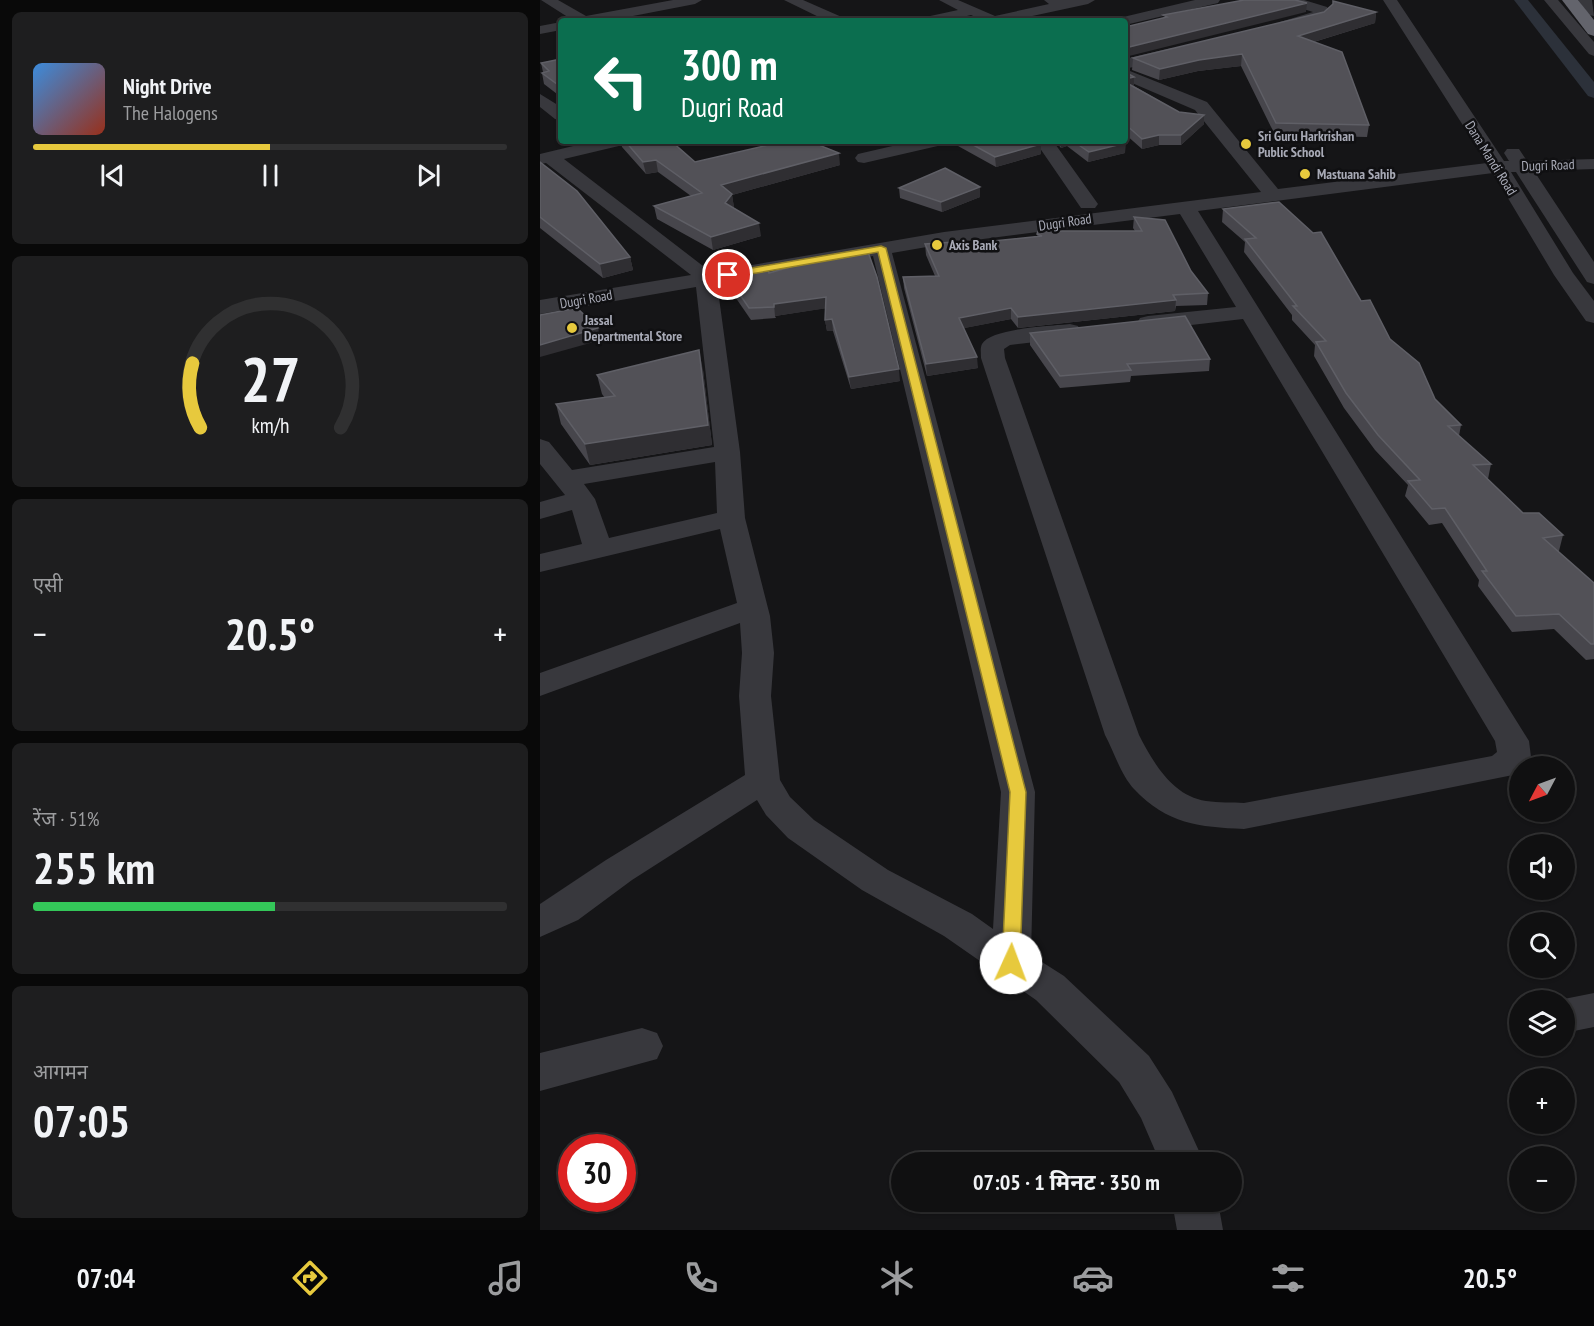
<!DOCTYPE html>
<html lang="hi">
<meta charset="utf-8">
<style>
:root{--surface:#101011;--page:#1e1e1f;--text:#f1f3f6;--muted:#9c9d9f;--line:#303031;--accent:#e7c93d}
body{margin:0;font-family:"PT Sans Narrow","Noto Sans Devanagari",sans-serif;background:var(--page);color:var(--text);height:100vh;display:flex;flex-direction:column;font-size:22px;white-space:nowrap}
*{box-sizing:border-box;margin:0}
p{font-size:20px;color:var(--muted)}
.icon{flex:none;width:33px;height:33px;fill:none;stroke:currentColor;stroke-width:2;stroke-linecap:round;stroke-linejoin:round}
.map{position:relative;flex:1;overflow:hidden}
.details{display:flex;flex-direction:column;gap:12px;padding:12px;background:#090909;width:540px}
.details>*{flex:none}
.banner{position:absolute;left:18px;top:18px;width:570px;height:126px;border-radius:6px;box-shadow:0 2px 4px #0004,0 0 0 2px var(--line);background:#0b6e4f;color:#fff;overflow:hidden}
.needle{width:39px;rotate:229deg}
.tools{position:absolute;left:969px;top:756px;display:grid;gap:12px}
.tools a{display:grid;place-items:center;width:66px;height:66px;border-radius:50%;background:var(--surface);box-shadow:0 2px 4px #0004,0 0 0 2px var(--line);font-size:30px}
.speed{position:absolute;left:18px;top:1134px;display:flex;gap:12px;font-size:30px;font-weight:700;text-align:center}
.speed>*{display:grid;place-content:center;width:78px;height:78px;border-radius:50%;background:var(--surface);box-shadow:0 2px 4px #0004,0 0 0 2px var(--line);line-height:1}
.speed .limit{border:9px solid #d22;background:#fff;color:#111}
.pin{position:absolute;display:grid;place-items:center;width:51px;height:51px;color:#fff;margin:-26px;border:3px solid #fff;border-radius:50%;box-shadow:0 2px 6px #0007}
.me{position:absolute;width:66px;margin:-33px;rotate:2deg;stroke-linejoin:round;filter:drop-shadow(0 0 4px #0008)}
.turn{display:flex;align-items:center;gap:21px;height:126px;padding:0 24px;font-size:27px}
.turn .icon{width:78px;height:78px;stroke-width:2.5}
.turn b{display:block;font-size:42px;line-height:51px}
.big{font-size:45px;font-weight:700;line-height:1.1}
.details .tile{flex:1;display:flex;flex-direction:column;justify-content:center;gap:9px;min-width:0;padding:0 21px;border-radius:9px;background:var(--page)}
.details .dial{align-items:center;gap:0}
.dial svg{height:156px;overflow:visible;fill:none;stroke:var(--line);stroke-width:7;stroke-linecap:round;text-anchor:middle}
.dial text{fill:var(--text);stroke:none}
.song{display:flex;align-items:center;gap:18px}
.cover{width:72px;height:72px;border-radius:9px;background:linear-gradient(135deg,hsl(210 70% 55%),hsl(10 70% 35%))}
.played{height:6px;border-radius:3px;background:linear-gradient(90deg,var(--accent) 50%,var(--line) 50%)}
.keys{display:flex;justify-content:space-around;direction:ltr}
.heat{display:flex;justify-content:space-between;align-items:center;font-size:33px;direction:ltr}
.charge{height:9px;border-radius:4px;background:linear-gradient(90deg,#34c759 51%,var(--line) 0)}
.trip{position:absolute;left:351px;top:1152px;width:351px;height:60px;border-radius:30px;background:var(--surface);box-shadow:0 2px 4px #0004,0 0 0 2px var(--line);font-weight:700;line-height:60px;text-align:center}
.tab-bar{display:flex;height:96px;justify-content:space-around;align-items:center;background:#060607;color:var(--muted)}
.tab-bar .icon{width:42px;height:42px}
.tab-bar .current{color:var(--accent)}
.tab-bar b{font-size:27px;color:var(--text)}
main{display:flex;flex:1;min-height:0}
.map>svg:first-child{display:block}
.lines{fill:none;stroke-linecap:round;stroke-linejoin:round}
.canal{fill:#2c313a;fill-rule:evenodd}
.minor{fill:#38383d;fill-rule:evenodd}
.highway{fill:#63646c;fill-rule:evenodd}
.wall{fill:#47464c}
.shaded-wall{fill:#2f2e32}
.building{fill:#525157;stroke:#5f5f66;stroke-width:1.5}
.route{fill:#e7c93d;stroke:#968328;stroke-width:1.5}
.poi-dot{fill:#e7c93d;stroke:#101012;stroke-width:2}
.labels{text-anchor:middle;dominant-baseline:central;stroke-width:5;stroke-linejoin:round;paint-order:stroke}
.far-poi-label{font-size:14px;font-weight:bold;fill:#a8aab6;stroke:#101012;text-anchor:start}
.far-street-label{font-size:14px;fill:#a8aab6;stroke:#101012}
</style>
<main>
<section class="details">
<div class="tile">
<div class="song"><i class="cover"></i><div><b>Night Drive</b><p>The Halogens</p></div></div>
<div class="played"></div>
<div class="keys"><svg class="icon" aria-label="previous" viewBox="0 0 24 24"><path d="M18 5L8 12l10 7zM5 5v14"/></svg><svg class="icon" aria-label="pause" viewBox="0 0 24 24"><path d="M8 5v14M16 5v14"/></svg><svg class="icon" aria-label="next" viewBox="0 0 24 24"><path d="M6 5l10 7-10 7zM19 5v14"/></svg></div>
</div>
<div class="tile dial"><svg viewBox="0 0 100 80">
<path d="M14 69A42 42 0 1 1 86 69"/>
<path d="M14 69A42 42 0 0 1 10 36" stroke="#e7c93d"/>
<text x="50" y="56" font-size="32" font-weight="700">27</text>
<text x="50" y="72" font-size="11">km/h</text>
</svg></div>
<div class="tile"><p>एसी</p>
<div class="heat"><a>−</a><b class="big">20.5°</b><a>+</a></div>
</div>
<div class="tile"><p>रेंज · 51%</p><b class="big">255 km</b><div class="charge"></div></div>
<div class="tile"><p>आगमन</p><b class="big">07:05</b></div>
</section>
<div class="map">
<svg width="1054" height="1230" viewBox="0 0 1054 1230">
<rect width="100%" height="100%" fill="#151517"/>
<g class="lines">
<path class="canal" d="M974,0H988L1054,82V98L1048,96Z"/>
<path class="minor" d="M1,0H18L46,16L133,0H162L155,4L67,21H34Z
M244,0H263L304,18L306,21H287Z
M399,0H418L455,16L509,4L504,0H555L548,4L469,21H444L431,15L406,21H379L381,18L418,10Z
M655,0H680L678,3L585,25V21H577L579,18Z
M742,0H764L787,7L790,13L788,16L750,28H740L738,25L740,22L773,12L744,3Z
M843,0H857L964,161H969L964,153L967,149H979L987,161L1054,159V169L994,171L1054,262V284L1047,282L976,172H971L1033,273L1054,301V323L1046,321L1014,275L953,173L658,211L989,741L991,757L986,765L980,766V770L973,775L704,829C659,827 627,824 594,789C581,775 574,752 565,735L441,358C441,353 440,348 442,344C451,328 512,326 530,324L538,326L541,331L538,336L530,338L470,345L464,349L465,358L599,735C613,762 632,796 666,801C679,803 692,802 704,803L952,756L957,752L955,741L703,319L608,330L600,328L597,323L600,318L608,316L696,307L640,214L404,244L352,253L495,792L491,955L524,976L609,1056L632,1092L664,1162H620L601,1118L579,1082L496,1000L404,936L322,890L248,838L226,815L217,800L92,880L38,920L0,937V904L66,860L205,775L199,696L202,653L200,623L0,696V673L197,603L180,529L0,572V554L42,544L32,510L0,519V502L25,495L0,464V439L9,442L32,470L174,447L156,287L0,314V300L151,275L6,163L0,164V154L54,141H86L83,145L24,159L163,266L166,270L165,273L404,232L721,192L655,110L585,80V69L667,102L738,189L947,163ZM333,256L461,792L453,929L432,914L348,870L274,820L250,797L240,780L231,696L234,653L230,616L205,518L200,452L177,283ZM175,462L177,513L69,538L55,499L44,484Z
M1004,0H1018L1054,42V56L1049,54Z
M1038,0H1052L1054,16L1049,15Z
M21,22V30L0,34V26Z
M632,48L640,53L637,56L585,69V59Z
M0,94L21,107V120L15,119L0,107Z
M374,141H405L402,145L324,163L318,162L315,158L318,154Z
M495,141H513L558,204L555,208H541Z
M1054,993V1027L1024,1033V1000H1019Z
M102,1028L117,1033L123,1046L117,1059L0,1091V1053Z
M632,1202H678L683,1230H637Z"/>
<path class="highway" d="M1022,0H1038L1054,20V36L1048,34Z"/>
</g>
<path class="wall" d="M836,12L835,23L774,42L829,125L827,137L735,135L701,66L658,71L619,80L592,70L593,58Z
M21,59V97L4,84L2,73L3,72L1,63Z
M585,72L594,77V86L639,112L664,115V124L641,145H619L602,149L585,134Z
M81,141H131L155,162L300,165L192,195L194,208L221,236L173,250L117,219L114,206L151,196L118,172L106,174L82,147Z
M409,141H499L501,154L456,167Z
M515,141H585V153L548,162L527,146L521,148Z
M0,162L90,257L93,270L63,278L0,228Z
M440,187V197L402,212L360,198L359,188Z
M683,209L821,301L895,399L921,425L919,436L951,464L948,479L983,513L1023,535L1019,551H1018L1054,583V659L1046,660L1014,629L972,632L938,586L939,580L902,523L889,525L865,496L868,485L835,450L804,408L774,356L775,345L752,320V315L704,252L705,242L682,222Z
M594,217L651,271L668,293L667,305L636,306L635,311L478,328L471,319L424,328L438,368L387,376L364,288L363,277L395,276L386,255L385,244L414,245L497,237L498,231H595L593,228Z
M268,262L360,381L311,389L293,331H287L285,320L286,308L235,316L236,318L211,320L189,288L188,277L229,273Z
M490,333L670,359L669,371L591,376L590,382L520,388L490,345Z
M163,370L172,445L50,465L21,424L16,404L65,398L62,394L57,375Z"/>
<path class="shaded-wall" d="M767,3L766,12L585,57V48Z
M836,12L835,23L757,47L758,36Z
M702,54L701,66L658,71L619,80L620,69L659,60Z
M594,77V86L585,88V79Z
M664,115V124L641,145V135Z
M619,135V145L602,149V139Z
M521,141H527V146L521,148Z
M586,143L585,153L548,162L549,152Z
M501,144V154L456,167L455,157Z
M299,153L300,165L192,195L194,207L187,216L181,185Z
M116,160L118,172L106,174L103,162Z
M440,187V197L402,212L401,202Z
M219,223L221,236L173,250L171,237Z
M90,257L93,270L63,278L60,264Z
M286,297L288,308L235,316L234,304Z
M636,300L635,311L478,328V317Z
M471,308V319L420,329L419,318Z
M292,319L293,331H287L285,320Z
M58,328L61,340L0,357V345Z
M159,350L163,370L172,445L50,465L45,444Z
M437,357L438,368L387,376L386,364Z
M359,369L360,381L311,389L309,377Z"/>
<path class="building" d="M704,0H755L767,3L585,48V27L627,17L623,15Z
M793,1L836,12L758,36L802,52L829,125L736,123L702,54L659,60L620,69L593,58L784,12L793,4Z
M21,59V87L2,73L9,71L1,63Z
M585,72L594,77L585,79Z
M585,82L639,112L664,115L641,135H619L602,139L585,124Z
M85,141H131L155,162L246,141H269L299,153L181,185L192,194L185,203L219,223L171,237L114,206L162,193L116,160L103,162Z
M426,141H499L501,144L455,157Z
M533,141H585L586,143L549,152Z
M0,162L37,191L90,257L60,264L0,217Z
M405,168L440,187L401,202L359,188Z
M739,202L773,233L781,232L821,301L830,300L850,339L879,363L895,399L921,425L908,426L951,464L933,465L983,513H999L1023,535L1003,538L1054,583V644H1051L1019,614L976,616L942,571H947L905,508L892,509L868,481L880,480L838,435L806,393L776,342L786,341L753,306H757L705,239L716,238L683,209Z
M594,217L625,220L651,271L668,293L633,295L636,300L478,317L471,308L419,318L437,357L386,364L363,277L399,276L385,244L414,242V245L502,236L497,234L498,231H602Z
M328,252L337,277L359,369L309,377L292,319L285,320L286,297L234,304V307L209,308L188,277L228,270L229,273L268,262Z
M37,308L58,328L0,345V315Z
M645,316L670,359L587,364L591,370L520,376L490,333Z
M159,350L168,425L45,444L16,404L75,396L57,375Z"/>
<path class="route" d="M341,246L346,248L486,792L480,963L477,969L471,971L465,969L462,963L470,792L338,252L188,278L183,275L188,272Z"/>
<g class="poi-dot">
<circle cx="706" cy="144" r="6"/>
<circle cx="765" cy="174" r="6"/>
<circle cx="397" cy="245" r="6"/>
<circle cx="32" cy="328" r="6"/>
</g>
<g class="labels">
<g class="far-poi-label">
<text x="718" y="136">Sri Guru Harkrishan<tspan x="718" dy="16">Public School</tspan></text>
<text x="777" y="174">Mastuana Sahib</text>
<text x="409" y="245">Axis Bank</text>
<text x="44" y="320">Jassal<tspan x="44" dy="16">Departmental Store</tspan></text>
</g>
<g class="far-street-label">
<text transform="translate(951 158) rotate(58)">Dana Mandi Road</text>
<text transform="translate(1008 165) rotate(-2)">Dugri Road</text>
<text transform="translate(525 222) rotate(-8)">Dugri Road</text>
<text transform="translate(46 299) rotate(-10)">Dugri Road</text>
</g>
</g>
</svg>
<div class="tools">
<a><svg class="needle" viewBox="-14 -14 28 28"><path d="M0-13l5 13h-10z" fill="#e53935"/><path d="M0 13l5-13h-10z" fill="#9c9d9f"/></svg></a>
<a><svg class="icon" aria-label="sound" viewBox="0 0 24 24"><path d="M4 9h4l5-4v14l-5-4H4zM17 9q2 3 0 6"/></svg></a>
<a><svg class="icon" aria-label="search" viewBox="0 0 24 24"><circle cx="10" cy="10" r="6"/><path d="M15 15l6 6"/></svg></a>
<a><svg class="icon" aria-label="layers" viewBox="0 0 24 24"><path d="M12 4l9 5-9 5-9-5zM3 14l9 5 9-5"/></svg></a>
<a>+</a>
<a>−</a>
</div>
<div class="speed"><div class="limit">30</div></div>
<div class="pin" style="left:188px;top:275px;background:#d93025"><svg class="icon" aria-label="arrive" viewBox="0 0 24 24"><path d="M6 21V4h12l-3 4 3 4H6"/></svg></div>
<svg class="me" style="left:471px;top:963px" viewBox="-20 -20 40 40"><circle r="19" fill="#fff"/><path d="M0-13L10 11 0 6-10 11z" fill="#e7c93d"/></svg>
<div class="trip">07:05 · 1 मिनट · 350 m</div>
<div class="banner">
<div class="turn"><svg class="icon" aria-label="left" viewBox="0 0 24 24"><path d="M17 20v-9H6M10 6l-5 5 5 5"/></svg><div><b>300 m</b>Dugri Road</div></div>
</div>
</div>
</main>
<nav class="tab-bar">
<b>07:04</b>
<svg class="icon current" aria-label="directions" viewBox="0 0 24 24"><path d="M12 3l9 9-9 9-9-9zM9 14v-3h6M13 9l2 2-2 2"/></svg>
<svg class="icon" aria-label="music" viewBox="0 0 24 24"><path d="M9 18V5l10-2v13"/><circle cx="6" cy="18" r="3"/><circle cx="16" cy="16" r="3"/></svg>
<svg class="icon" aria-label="phone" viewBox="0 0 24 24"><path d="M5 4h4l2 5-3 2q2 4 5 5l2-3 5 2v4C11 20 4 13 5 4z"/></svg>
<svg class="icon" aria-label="climate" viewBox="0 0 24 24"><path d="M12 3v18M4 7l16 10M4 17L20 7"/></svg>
<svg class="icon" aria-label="car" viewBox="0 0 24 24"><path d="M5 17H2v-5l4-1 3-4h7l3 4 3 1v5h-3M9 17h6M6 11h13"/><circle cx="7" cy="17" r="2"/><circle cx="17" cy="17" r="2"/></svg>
<svg class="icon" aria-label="filters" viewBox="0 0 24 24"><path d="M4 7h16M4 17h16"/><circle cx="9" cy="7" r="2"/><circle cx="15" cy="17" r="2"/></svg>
<b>20.5°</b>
</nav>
